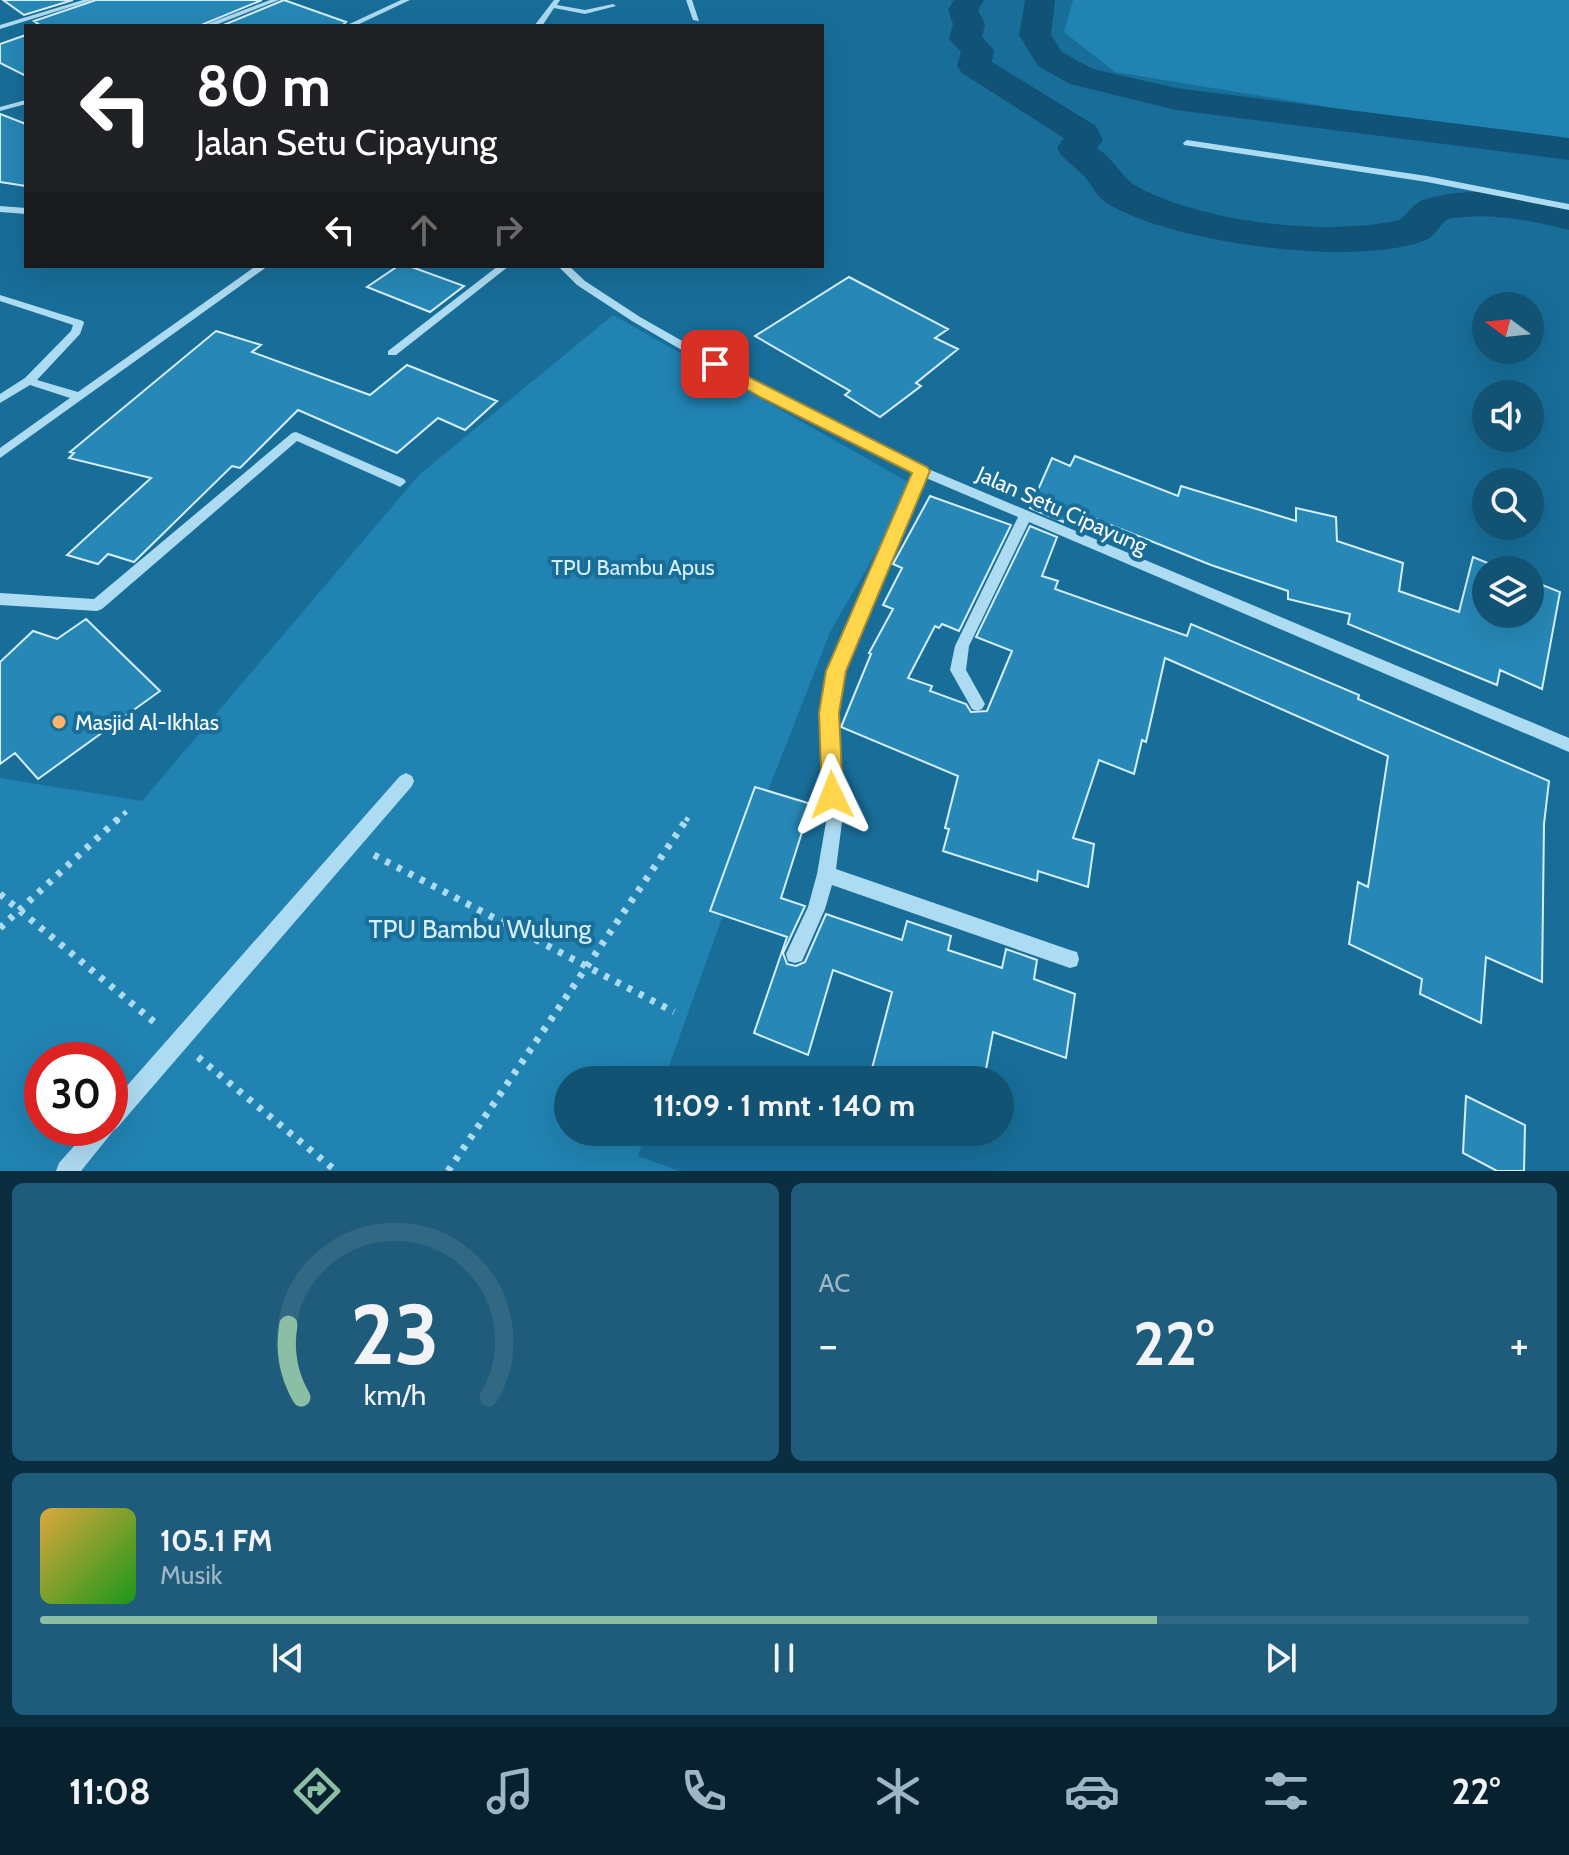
<!DOCTYPE html>
<html lang="id">
<meta charset="utf-8">
<style>
:root{--surface:#125273;--page:#1f5c7b;--text:#f1f3f6;--muted:#9cb6c4;--line:#316985;--accent:#8abfa5}
body{margin:0;font-family:Cabin,sans-serif;background:var(--page);color:var(--text);height:100vh;display:flex;flex-direction:column;font-size:30px;white-space:nowrap}
*{box-sizing:border-box;margin:0}
p{font-size:26px;color:var(--muted)}
.icon{flex:none;width:44px;height:44px;fill:none;stroke:currentColor;stroke-width:2;stroke-linecap:round;stroke-linejoin:round}
.map{position:relative;height:1171px;overflow:hidden}
.side{display:flex;flex-direction:column;gap:12px;padding:12px;background:#0a2d3f;flex:1}
.side>*{flex:none}
.hud{position:absolute;left:24px;top:24px;width:800px;height:244px;border-radius:0px;box-shadow:0 8px 32px #0002;background:#202124;color:#fff;overflow:hidden}
.needle{width:52px;rotate:285deg}
.buttons{position:absolute;left:1472px;top:292px;display:grid;gap:16px}
.buttons a{display:grid;place-items:center;width:72px;height:72px;border-radius:50%;background:var(--surface);box-shadow:0 8px 32px #0002;font-size:40px}
.speed{position:absolute;left:24px;top:1042px;display:flex;gap:16px;font-size:40px;font-weight:700;text-align:center}
.speed>*{display:grid;place-content:center;width:104px;height:104px;border-radius:50%;background:var(--surface);box-shadow:0 8px 32px #0002;line-height:1}
.speed .limit{border:12px solid #d22;background:#fff;color:#111}
.pin{position:absolute;display:grid;place-items:center;width:68px;height:68px;color:#fff;margin:-34px;border-radius:16px;box-shadow:0 4px 12px #0006}
.me{position:absolute;width:88px;margin:-44px;rotate:358deg;stroke-linejoin:round;filter:drop-shadow(0 0 6px #0008)}
.turn{display:flex;align-items:center;gap:28px;height:168px;padding:0 40px;font-size:36px}
.turn .icon{width:104px;height:104px;stroke-width:2.5}
.turn b{display:block;font-size:56px;line-height:68px}
.lanes{display:flex;align-items:center;height:76px;padding:0 40px;background:#0003;justify-content:center;gap:40px;direction:ltr}
.lanes .off{opacity:.35}
.big{font-size:60px;font-weight:700;line-height:1.1}
.side .card{flex:1;display:flex;flex-direction:column;justify-content:center;gap:12px;min-width:0;padding:0 28px;border-radius:12px;background:var(--page)}
.side .dial{align-items:center;gap:0}
.dial svg{height:208px;overflow:visible;fill:none;stroke:var(--line);stroke-width:7;stroke-linecap:round;text-anchor:middle}
.dial text{fill:var(--text);stroke:none}
.song{display:flex;align-items:center;gap:24px}
.cover{width:96px;height:96px;border-radius:12px;background:linear-gradient(135deg,hsl(40 70% 55%),hsl(120 70% 35%))}
.played{height:8px;border-radius:4px;background:linear-gradient(90deg,var(--accent) 75%,var(--line) 75%)}
.keys{display:flex;justify-content:space-around;direction:ltr}
.heat{display:flex;justify-content:space-between;align-items:center;font-size:44px;direction:ltr}
.side .tiles{flex:1;display:grid;gap:12px;grid-template-columns:1fr 1fr}
.card:last-child{grid-column:span 2}
.trip{position:absolute;left:554px;top:1066px;width:460px;height:80px;border-radius:40px;background:var(--surface);box-shadow:0 8px 32px #0002;font-weight:700;line-height:80px;text-align:center}
.tab-bar{display:flex;height:128px;justify-content:space-around;align-items:center;background:#07212e;color:var(--muted)}
.tab-bar .icon{width:56px;height:56px}
.tab-bar .selected{color:var(--accent)}
.tab-bar b{font-size:36px;color:var(--text)}
.map>svg:first-child{display:block}
.green{fill:#2183b2;fill-rule:evenodd}
.lines{fill:none;stroke-linecap:round;stroke-linejoin:round}
.river{fill:#105376;fill-rule:evenodd}
.building{fill:#2788b7;stroke:#d5effc;stroke-width:2}
.path-far1{stroke:#addbf1;stroke-width:5;stroke-dasharray:4 6;stroke-linecap:butt}
.path{stroke:#addbf1;stroke-width:7;stroke-dasharray:5 8;stroke-linecap:butt}
.minor{fill:#addbf1;fill-rule:evenodd}
.route{fill:#ffd54a;stroke:#a68a30;stroke-width:2}
.poi-dot{fill:#ffb46d;stroke:#186e99;stroke-width:3}
.labels{text-anchor:middle;dominant-baseline:central;stroke-width:8;stroke-linejoin:round;paint-order:stroke}
.street-label{font-size:22px;fill:#fff;stroke:#186e99}
.park-label{font-size:22px;fill:#d5effc;stroke:#186e99}
.poi-label{font-size:22px;fill:#fff;stroke:#186e99;text-anchor:start}
.near-park-label{font-size:26px;fill:#d5effc;stroke:#186e99}
</style>
<div class="map">
<svg width="1569" height="1171" viewBox="0 0 1569 1171">
<rect width="100%" height="100%" fill="#186e99"/>
<path class="green" d="M1073,0H1569V139L1335,108L1115,72L1064,32Z
M613,315L915,486L831,630L762,806L664,1080H568V1132H646L638,1156L679,1171H0V778L142,801L419,475ZM42,1060H110V1128H42Z"/>
<g class="lines">
<path class="river" d="M954,0H984L978,10L985,24L982,37L994,50L992,62L1096,126L1103,140L1097,148C1114,159 1122,178 1136,186C1202,222 1321,236 1395,221C1406,219 1411,204 1423,200C1469,185 1523,194 1569,204V230C1531,220 1486,212 1448,219C1439,225 1435,237 1426,240C1356,268 1168,243 1105,202C1095,195 1091,182 1082,174C1072,164 1063,160 1057,148L1064,138L962,73L957,66L961,52L949,39L953,24L948,10Z
M1025,0H1055L1051,35L1062,52L1093,69L1176,88L1569,138V160L1176,110L1070,84L1038,66L1019,35Z"/>
</g>
<path class="building" d="M3,0H73L24,15Z
M96,0H262L199,26H41L34,21Z
M284,0L346,22L342,26H221Z
M26,35V76L0,63V44Z
M0,114L26,124V186L0,182Z
M398,266H409L464,286L430,312L367,287Z
M849,277L948,329L935,338L958,349L916,383L921,386L880,417L845,395L850,391L755,336Z
M216,331L261,345L252,352L370,395L407,365L497,401L465,430L438,418L397,453L298,410L240,468L232,466L134,562L108,554L98,564L67,555L151,478L69,458L74,453L70,452Z
M1075,456L1178,496L1181,486L1296,521V508L1336,517L1337,541L1403,563L1399,591L1459,612L1473,557L1505,570H1486V614H1530V580L1560,592L1542,689L1500,670L1497,685L1348,624L1350,614L1288,599V591L1211,565L1068,508L1063,522L1030,508L1052,458L1070,466Z
M930,496L1011,525L959,631L942,624L939,628L935,626L908,678L932,686L930,691L966,704L971,712L987,711L1012,651L976,637L1030,526L1057,537L1042,576L1058,581L1055,589L1187,636L1191,624L1359,695L1358,699L1549,781L1544,824L1542,982L1486,957L1481,1023L1420,994L1422,979L1349,944L1358,882L1368,887L1388,756L1165,658L1146,742L1142,740L1134,774L1099,760L1073,838L1094,844L1088,887L1038,871L1037,881L943,851L949,829L945,828L958,776L841,727L871,654L869,653L893,609L883,605L902,568L893,564Z
M86,619L160,691L38,779L15,753L0,764V662L33,631L57,639Z
M755,787L811,804L781,898L805,906L783,953L787,964L796,966L805,962L826,914L902,940L907,921L951,936L948,950L1002,968L1006,949L1037,960L1034,979L1075,994L1066,1058L993,1032L984,1080H869L892,992L833,970L808,1055L754,1033L787,937L710,911Z
M1466,1096L1525,1125L1524,1171H1497L1463,1153Z"/>
<g class="lines">
<path class="path-far1" d="M116,821L128,810
M686,821L691,813"/>
<path class="path" d="M374,855L674,1012
M0,894L159,1026
M0,928L118,819
M198,1057L336,1171
M448,1171L687,819"/>
<path class="minor" d="M83,0H93L0,29V25Z
M270,0H279L213,26H202Z
M401,0H410L355,26H345Z
M554,0H560L557,5L585,10L613,4L616,6L585,14L554,8L542,26H534Z
M686,0H692L699,21L693,20Z
M26,100V104L0,111V107Z
M1187,140L1427,176L1569,204V210L1427,182L1184,145L1183,143Z
M0,206L26,208V214L0,212Z
M256,266H268L0,458V448L70,398L30,385L0,403V394L25,378L71,331L73,325L0,301V295L83,321L84,323L80,334L37,380L78,392Z
M498,266H509L396,355H388V351Z
M558,266H569L585,281L640,317L772,392L926,468L1569,738V752L1029,522L969,646L966,670L985,704L982,709L977,711L972,709L950,670L955,646L1018,517L926,478L844,671L837,713L842,822L836,869L1070,950L1077,952L1079,959L1077,966L1070,968L832,885L825,909L802,961L795,963L788,961L786,954L808,907L817,874L826,822L821,713L828,671L915,473L764,398L632,321L577,285Z
M296,432L404,479L406,482L400,487L396,485L297,441L102,609L97,611L0,605V593L94,599L292,433Z
M406,773L412,776L414,781L412,786L117,1128L114,1130L81,1171H56L59,1163L90,1128H110V1105L400,776Z"/>
</g>
<path class="route" d="M715,360L927,467L930,471L846,671L839,713L843,795L840,802L832,805L825,802L822,795L819,713L826,671L912,473L762,398L710,368V361Z"/>
<circle class="poi-dot" cx="59" cy="722" r="8"/>
<g class="labels">
<g class="street-label">
<text transform="translate(1062 510) rotate(24)">Jalan Setu Cipayung</text>
</g>
<g class="park-label">
<text x="633" y="567">TPU Bambu Apus</text>
</g>
<g class="poi-label">
<text x="75" y="722">Masjid Al-Ikhlas</text>
</g>
<g class="near-park-label">
<text x="480" y="929">TPU Bambu Wulung</text>
</g>
</g>
</svg>
<div class="buttons">
<a><svg class="needle" viewBox="-14 -14 28 28"><path d="M0-13l5 13h-10z" fill="#e53935"/><path d="M0 13l5-13h-10z" fill="#9cb6c4"/></svg></a>
<a><svg class="icon" aria-label="sound" viewBox="0 0 24 24"><path d="M4 9h4l5-4v14l-5-4H4zM17 9q2 3 0 6"/></svg></a>
<a><svg class="icon" aria-label="search" viewBox="0 0 24 24"><circle cx="10" cy="10" r="6"/><path d="M15 15l6 6"/></svg></a>
<a><svg class="icon" aria-label="layers" viewBox="0 0 24 24"><path d="M12 4l9 5-9 5-9-5zM3 14l9 5 9-5"/></svg></a>
</div>
<div class="speed"><div class="limit">30</div></div>
<div class="pin" style="left:715px;top:364px;background:#d93025"><svg class="icon" aria-label="arrive" viewBox="0 0 24 24"><path d="M6 21V4h12l-3 4 3 4H6"/></svg></div>
<svg class="me" style="left:832px;top:795px" viewBox="-20 -20 40 40"><path d="M0-17L14 15 0 8-14 15z" fill="#ffd54a" stroke="#fff" stroke-width="4"/></svg>
<div class="trip">11:09 · 1 mnt · 140 m</div>
<div class="hud">
<div class="turn"><svg class="icon" aria-label="left" viewBox="0 0 24 24"><path d="M17 20v-9H6M10 6l-5 5 5 5"/></svg><div><b>80 m</b>Jalan Setu Cipayung</div></div>
<div class="lanes"><svg class="icon" aria-label="left" viewBox="0 0 24 24"><path d="M17 20v-9H6M10 6l-5 5 5 5"/></svg><svg class="icon off" aria-label="ahead" viewBox="0 0 24 24"><path d="M12 20V5M6 11l6-6 6 6"/></svg><svg class="icon off" aria-label="right" viewBox="0 0 24 24"><path d="M7 20v-9h11M14 6l5 5-5 5"/></svg></div>
</div>
</div>
<section class="side">
<div class="tiles">
<div class="card dial"><svg viewBox="0 0 100 80">
<path d="M14 69A42 42 0 1 1 86 69"/>
<path d="M14 69A42 42 0 0 1 9 41" stroke="#8abfa5"/>
<text x="50" y="56" font-size="32" font-weight="700">23</text>
<text x="50" y="72" font-size="11">km/h</text>
</svg></div>
<div class="card"><p>AC</p>
<div class="heat"><a>−</a><b class="big">22°</b><a>+</a></div>
</div>
<div class="card">
<div class="song"><i class="cover"></i><div><b>105.1 FM</b><p>Musik</p></div></div>
<div class="played"></div>
<div class="keys"><svg class="icon" aria-label="previous" viewBox="0 0 24 24"><path d="M18 5L8 12l10 7zM5 5v14"/></svg><svg class="icon" aria-label="pause" viewBox="0 0 24 24"><path d="M8 5v14M16 5v14"/></svg><svg class="icon" aria-label="next" viewBox="0 0 24 24"><path d="M6 5l10 7-10 7zM19 5v14"/></svg></div>
</div>
</div>
</section>
<nav class="tab-bar">
<b>11:08</b>
<svg class="icon selected" aria-label="directions" viewBox="0 0 24 24"><path d="M12 3l9 9-9 9-9-9zM9 14v-3h6M13 9l2 2-2 2"/></svg>
<svg class="icon" aria-label="music" viewBox="0 0 24 24"><path d="M9 18V5l10-2v13"/><circle cx="6" cy="18" r="3"/><circle cx="16" cy="16" r="3"/></svg>
<svg class="icon" aria-label="phone" viewBox="0 0 24 24"><path d="M5 4h4l2 5-3 2q2 4 5 5l2-3 5 2v4C11 20 4 13 5 4z"/></svg>
<svg class="icon" aria-label="climate" viewBox="0 0 24 24"><path d="M12 3v18M4 7l16 10M4 17L20 7"/></svg>
<svg class="icon" aria-label="car" viewBox="0 0 24 24"><path d="M5 17H2v-5l4-1 3-4h7l3 4 3 1v5h-3M9 17h6M6 11h13"/><circle cx="7" cy="17" r="2"/><circle cx="17" cy="17" r="2"/></svg>
<svg class="icon" aria-label="filters" viewBox="0 0 24 24"><path d="M4 7h16M4 17h16"/><circle cx="9" cy="7" r="2"/><circle cx="15" cy="17" r="2"/></svg>
<b>22°</b>
</nav>
